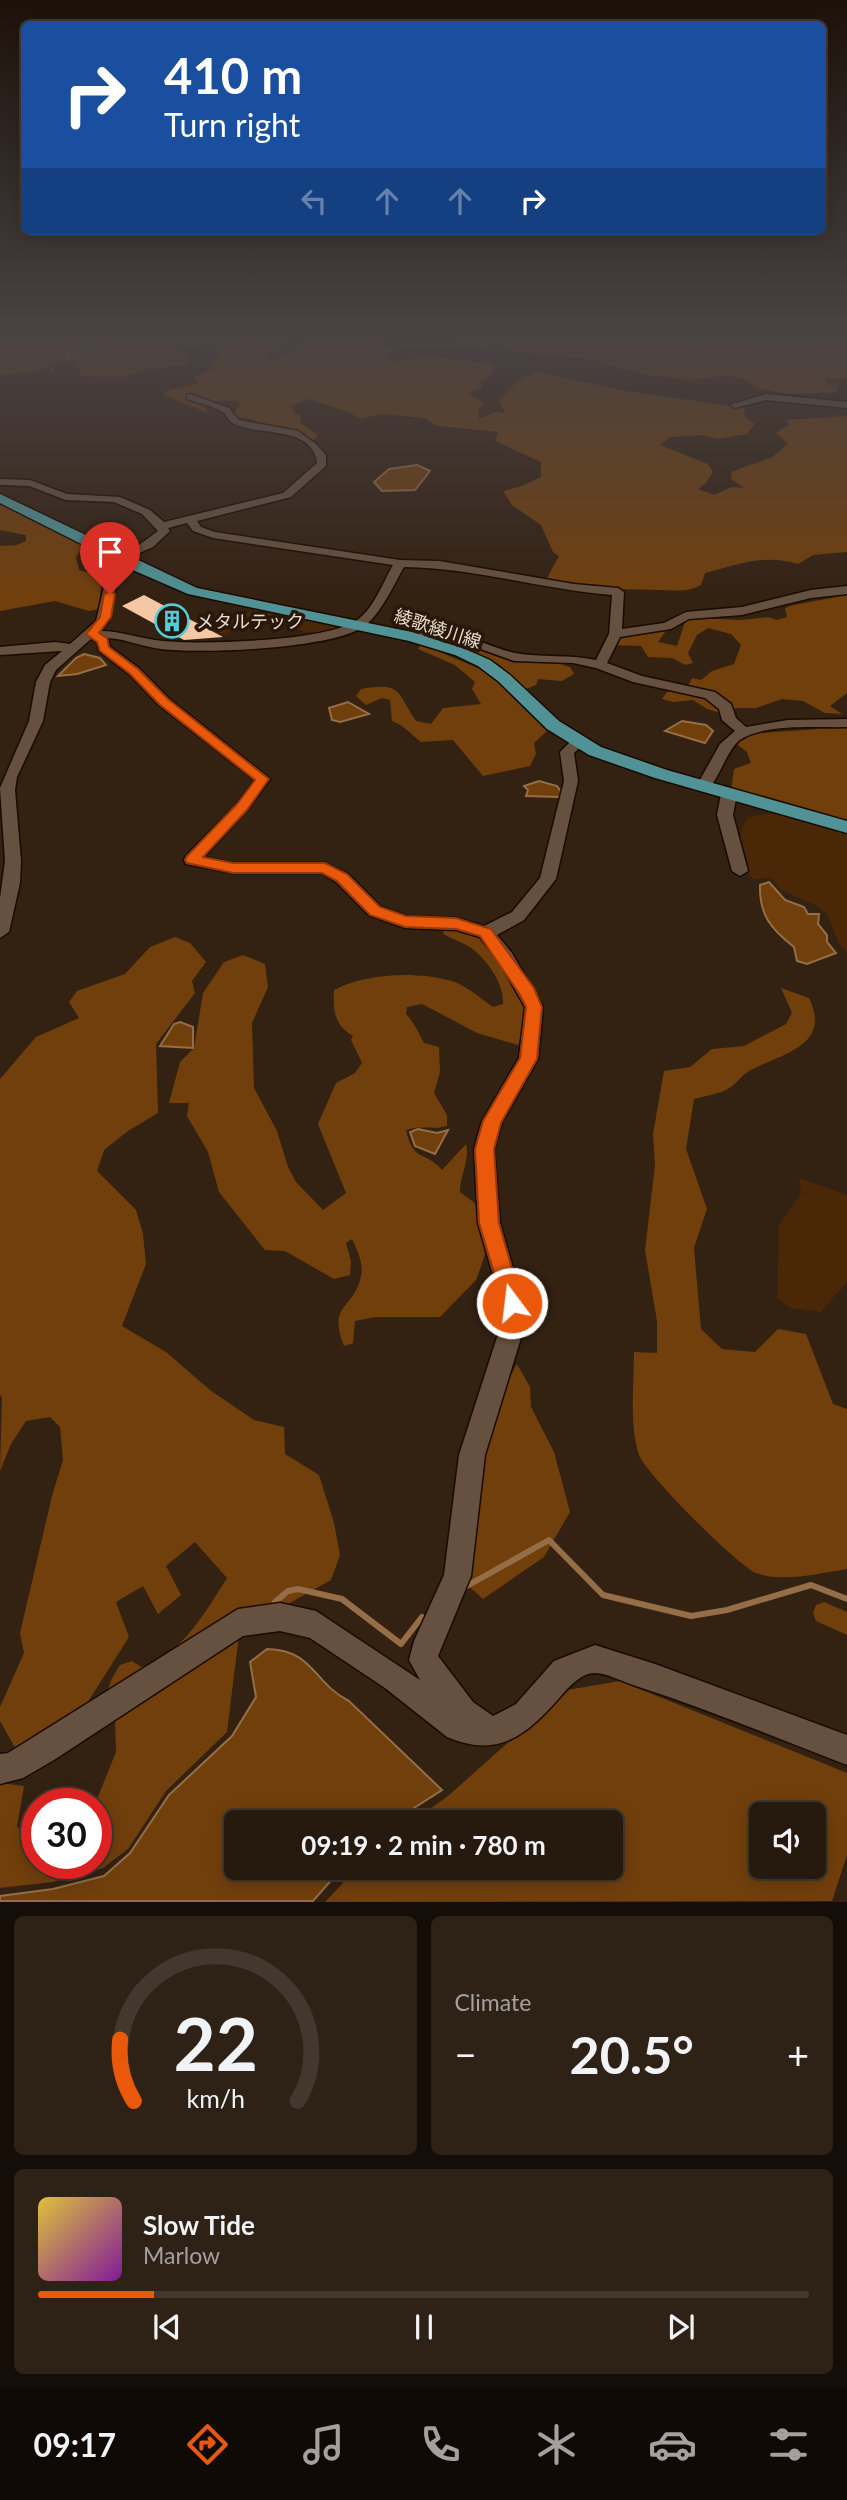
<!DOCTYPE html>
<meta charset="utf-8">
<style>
:root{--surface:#26190e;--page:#2e2217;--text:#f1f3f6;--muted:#a4a09e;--line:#42382e;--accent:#ea580c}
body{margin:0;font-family:Lato,"Noto Sans JP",sans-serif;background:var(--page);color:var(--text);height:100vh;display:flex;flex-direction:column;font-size:26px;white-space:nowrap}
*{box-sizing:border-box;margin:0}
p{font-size:23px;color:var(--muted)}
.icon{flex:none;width:38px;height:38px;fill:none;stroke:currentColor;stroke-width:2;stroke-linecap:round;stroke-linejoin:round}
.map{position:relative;height:1902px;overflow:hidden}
.details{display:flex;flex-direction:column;gap:14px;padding:14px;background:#150e08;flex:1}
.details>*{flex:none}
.top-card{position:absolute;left:21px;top:21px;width:805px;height:214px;border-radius:10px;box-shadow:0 4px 18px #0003,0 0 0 2px var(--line);background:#1a4fa0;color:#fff;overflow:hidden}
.fabs{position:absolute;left:749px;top:1802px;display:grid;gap:14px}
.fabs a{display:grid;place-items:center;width:77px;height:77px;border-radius:10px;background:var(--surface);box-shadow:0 4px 18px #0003,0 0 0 2px var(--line);font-size:35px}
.speed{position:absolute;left:21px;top:1788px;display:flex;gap:14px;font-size:35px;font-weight:700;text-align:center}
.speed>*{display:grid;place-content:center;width:91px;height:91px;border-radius:50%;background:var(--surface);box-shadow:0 4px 18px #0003,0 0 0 2px var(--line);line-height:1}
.speed .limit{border:10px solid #d22;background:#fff;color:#111}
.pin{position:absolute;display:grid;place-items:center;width:60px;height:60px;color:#fff;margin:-72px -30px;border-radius:50% 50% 50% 0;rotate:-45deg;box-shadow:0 0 7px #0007}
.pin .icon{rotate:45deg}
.me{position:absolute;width:77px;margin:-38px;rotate:345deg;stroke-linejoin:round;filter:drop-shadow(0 0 5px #0008)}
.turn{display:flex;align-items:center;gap:24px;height:147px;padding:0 28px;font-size:32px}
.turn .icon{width:91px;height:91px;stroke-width:2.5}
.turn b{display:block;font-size:49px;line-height:60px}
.lanes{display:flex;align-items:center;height:66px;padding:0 28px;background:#0003;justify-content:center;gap:35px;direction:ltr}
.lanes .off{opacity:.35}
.big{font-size:52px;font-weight:700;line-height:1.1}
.details .card{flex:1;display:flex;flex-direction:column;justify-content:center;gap:10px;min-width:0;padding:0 24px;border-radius:10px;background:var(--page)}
.details .dial{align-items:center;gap:0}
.dial svg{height:182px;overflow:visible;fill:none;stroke:var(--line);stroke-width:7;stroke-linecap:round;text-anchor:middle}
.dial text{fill:var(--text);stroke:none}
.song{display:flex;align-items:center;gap:21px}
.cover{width:84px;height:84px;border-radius:10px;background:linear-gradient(135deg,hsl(50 70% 55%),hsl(290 70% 35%))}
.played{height:7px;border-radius:4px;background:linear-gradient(90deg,var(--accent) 15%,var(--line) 15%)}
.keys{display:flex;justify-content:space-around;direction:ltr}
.heat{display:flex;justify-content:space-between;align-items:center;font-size:38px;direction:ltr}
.details .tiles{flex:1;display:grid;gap:14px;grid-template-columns:1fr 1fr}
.card:last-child{grid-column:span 2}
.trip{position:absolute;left:224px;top:1810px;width:399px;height:70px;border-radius:10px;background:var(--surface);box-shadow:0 4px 18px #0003,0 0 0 2px var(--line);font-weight:700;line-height:70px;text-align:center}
.dock{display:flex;height:112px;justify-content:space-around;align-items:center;background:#0f0a06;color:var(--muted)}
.dock .icon{width:49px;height:49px}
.dock .selected{color:var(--accent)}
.dock b{font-size:32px;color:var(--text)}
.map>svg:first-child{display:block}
.green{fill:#492707}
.forest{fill:#713f0c;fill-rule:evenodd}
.water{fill:#713f0c;stroke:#956e47;stroke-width:2}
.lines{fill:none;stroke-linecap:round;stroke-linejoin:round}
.stream-far1{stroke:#956e47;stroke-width:2}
.stream{stroke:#956e47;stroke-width:6}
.canal{fill:#713f0c;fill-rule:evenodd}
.building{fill:#f5c8a5}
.minor-casing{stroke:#1a0a00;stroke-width:3}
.major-casing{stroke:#1a0a00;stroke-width:3}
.minor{fill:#665140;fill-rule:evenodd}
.major{fill:#509295;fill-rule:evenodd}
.route{fill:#ea580c;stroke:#983908;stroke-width:2}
.labels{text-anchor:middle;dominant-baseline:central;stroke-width:7;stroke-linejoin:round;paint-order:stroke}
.far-poi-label{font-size:18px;fill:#e8dcd2;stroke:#291708;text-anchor:start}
.far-street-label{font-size:18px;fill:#e8dcd2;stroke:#291708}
</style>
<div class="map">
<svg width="847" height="1902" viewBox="0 0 847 1902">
<rect width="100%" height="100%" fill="#332112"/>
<path class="green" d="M257,608L342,626C309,641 296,628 265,614L257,620L233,626L226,636L213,629Z
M778,812L847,833V953L839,944L827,914L815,905L781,890L770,877L753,880C739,863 735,835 748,817Z
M799,1178L847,1195V1282L821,1312L790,1308L777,1298L779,1225L801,1193Z"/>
<path class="forest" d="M0,335H65L62,337L77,339V342L63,355L66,359L130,335H205L193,342C206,350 216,338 229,336C247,332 271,334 290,335L282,349L267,357L272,360L321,335L361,337L399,350L384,356L392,362L426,356L495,364L492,374L480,382L483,387L468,392L485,404L478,408L479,419L496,412L505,413L499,400L521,378L536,371L619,390L745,408L744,416L755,424L747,434L717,439L703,435L670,437L660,445L708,464L713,472L706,483L698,489L714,495L732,487L744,488L731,479L732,472C745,466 758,463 770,458C777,455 781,448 788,444L776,433L790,424L784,420L847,416V552L813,555L798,564C762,554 740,564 705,573L701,585C687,593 674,590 658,590C618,589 586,590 547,578L559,556L553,552L541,525L512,505L503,491L522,486L541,477V462L495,441L498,432L438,426L424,418L415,417L381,414L360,419L349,412L307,399L292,406L293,412L301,416L300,423L318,435L313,440C293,429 281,432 264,425C254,421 248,415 237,419L233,413L241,404L237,401H206L204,407L208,413L163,395L168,390L197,384L198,381L193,377L208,371L220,351L178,346L188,357L186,365L146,369L124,377L79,376L80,369L73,365L77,362L59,361L40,371L0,375Z
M443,335H657L673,336L676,341L689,343L709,341L712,337L810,343L822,340L820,335H847V378L826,379L827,384L837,385V392L790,394L757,388L745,379L727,375L692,380L650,375L607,365L596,360L466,347Z
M0,502L86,544L76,557L79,570L90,573H102L99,609L89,611L55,601L0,611V546L17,545L26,541V535L0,530Z
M847,595V693L830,706L842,714L825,713L803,701L782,699L756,708H736L724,714L707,709L693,700L673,702L662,699L667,692L686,690L692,678L701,680L712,671L734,664L741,645L731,634L708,628L697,635L688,653L693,663L685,665L672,658L648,657L641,646L612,645L620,636L668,628L658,642L677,646L685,622L693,618L740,620L768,617L777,620L787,617L785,609L789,606Z
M428,637H443L446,641L456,643L461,640C479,648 495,656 514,660C535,664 549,659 570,667L574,674L562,681L538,679L536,685L524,690Z
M421,644L487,672L547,731L534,743L536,754L530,766L483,776L453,740L421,742C409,733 407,727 392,721L390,700L382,698L366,705L356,696L361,689C402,682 396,691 416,721L431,724L443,708L481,704L472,689L475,682L455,665L418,649Z
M847,727V823L731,791L734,769L751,763L747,752L734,742L747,734Z
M445,926L471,932L486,941L525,997L526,1018L518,1045L477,1033L422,1004L407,1007L406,1014C412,1019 420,1035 424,1043L439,1047L440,1072L434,1093L447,1115V1126C432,1130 422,1125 406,1130C413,1163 425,1150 442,1170L466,1144C470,1159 460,1176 460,1192L476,1204L481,1222L485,1255L476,1280L440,1317H376L355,1321L353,1343L344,1346C327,1303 354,1310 361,1276C364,1264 357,1250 352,1239L346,1243L351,1261L350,1275L334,1279L285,1251L265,1250L219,1192L208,1152L187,1116L189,1103H169L180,1062L194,1048L203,993L224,962L243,955L265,964L268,987L252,1023L254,1088L277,1131L288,1167L296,1182L323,1210L346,1193L318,1124L336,1083L355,1073L362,1063L351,1040L353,1036C334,1025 333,1010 334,990C366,973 417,971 452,981C466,985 481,999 493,1007L503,1004C504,984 489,963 474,950C465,943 452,939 443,934Z
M175,937L190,943L206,962L192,981L195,993L156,1044L158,1113L128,1131L104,1150L97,1171L136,1210L143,1234L146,1264L122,1326L166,1352L210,1390L254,1420L284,1427L285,1454L319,1475L334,1523L340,1555L331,1580L279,1609L106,1696L111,1680L120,1665L132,1661L141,1667C181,1656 206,1611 227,1578L195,1542L166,1566L181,1595L158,1614L143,1586L116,1602L129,1637L84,1708L17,1751L0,1721V1707L24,1653L20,1633L52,1496L63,1460L60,1427L50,1417L26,1421L11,1444L0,1471L2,1398L0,1395V1079L36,1037L79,1018L69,1002L77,991L125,974L150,947Z
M781,988L809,998C832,1046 783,1053 751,1070C742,1074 738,1082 731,1087C721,1094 705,1096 694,1099L686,1149L707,1209L694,1248L701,1329L722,1349L755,1352L778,1329L806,1334L833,1404L847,1409V1569C821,1573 781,1583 756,1573C738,1566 645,1473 639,1455C629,1423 634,1385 634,1352L657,1353V1321L645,1250L655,1165L653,1134L664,1071L690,1067L712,1049L744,1046L786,1024L792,1013Z
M517,1364L530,1387L531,1407L554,1452L570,1512L544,1557L483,1599L464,1582L478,1467L505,1386Z
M239,1635L227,1732L166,1791L128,1849L103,1868L53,1882L0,1888V1783L24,1786L17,1827L37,1832V1864H96L95,1804L116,1752L115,1715Z
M620,1681L847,1773V1855L832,1901L325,1902L358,1867H611V1822H412L448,1796L567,1690ZM761,1815H814V1867H761Z"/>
<path class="water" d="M83,335H126L85,348L74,357L66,358L68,350L78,343Z
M417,465L430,471L415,490L382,491L374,482L389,469Z
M84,654L100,658L106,665L77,674L58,676L76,658Z
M348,702L369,714L340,722L332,720L329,708Z
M682,721L706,725L713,731L705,743L665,731Z
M539,781L557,786L564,795L558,797L526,796L528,790L524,786Z
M769,882L785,900L804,907L808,914H819L818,924L827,935V942L836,953L807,964L797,961L794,947C771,929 759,915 760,885Z
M180,1022L193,1027V1048L160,1046L174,1024Z
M418,1129L437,1133L448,1130L435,1154L415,1146L410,1132Z
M267,1649C314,1650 313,1683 349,1701L442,1790L392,1822H236V1867H343L313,1901H0V1896L53,1889L104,1876L130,1853L169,1795L232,1736L256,1697L250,1662Z"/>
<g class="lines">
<path class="stream-far1" d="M74,339L78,335
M52,371L53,368"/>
<path class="stream" d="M465,1587L549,1540L603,1595L691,1616L727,1610L811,1585L847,1599
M275,1602L288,1591L298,1589L342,1599L401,1644L422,1617"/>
<path class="canal" d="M824,1602L847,1612V1635L816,1621L813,1613L816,1605Z"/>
</g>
<path class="building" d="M144,595L223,637L184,640L122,606Z"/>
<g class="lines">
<defs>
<path id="minor" d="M695,335H750L776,338L772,340L699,337Z
M190,394L229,408L239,420L298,431L316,444L326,455V466L291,497L197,521L201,527L215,532L400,560L439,561L574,584L618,588L624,592L622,629L664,623L686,612L742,607L811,590L847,586V594L811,598L742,615L689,619L671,629L620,637L607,663L642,676L715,692L731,704L736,718L746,727L788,720L847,719V727C818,728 764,723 740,740C725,751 717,788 703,792L696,787L720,744L735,731L722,720L719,709L705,698L633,682L596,668L573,663L514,661L455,640L436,638L412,641L406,637C432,615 486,647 515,653C541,658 569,654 596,660L609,634L612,595C542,589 474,568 404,567C393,586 383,610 366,625C337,649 200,654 161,649C143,647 126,639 108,638L110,647L139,668L169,699L270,779L247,810L204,857L233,863H325L348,874L381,907L406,916L456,918L484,926L512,912L540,878L564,781L560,752L573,739L578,738L585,742L574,753L578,781L556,879L524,920L497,935L512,953L543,1007L538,1059L502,1122L494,1149L500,1223L523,1303L525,1325L485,1455L471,1576L438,1656L473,1702L493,1716L516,1704L554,1661L595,1645L655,1664L847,1735V1765C777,1738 707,1709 636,1686C625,1683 607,1673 595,1673C581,1673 569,1687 561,1696C527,1735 499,1759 447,1737L385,1688L310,1638L280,1631L243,1636L54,1760L23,1778L0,1784V1754L8,1753L32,1738L238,1609L280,1603L316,1611L420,1680L409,1660L414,1641L444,1575L459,1455L501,1325V1303L478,1223L474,1149L482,1121L519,1058L525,1007L499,961L480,937L456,930L405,928L369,915L336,882L322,873H233L186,864L184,860L186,856L237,804L255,780L159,705L129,674L99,651L97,642L91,639L56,670L50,682L43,721L17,777L15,790L21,861L20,883L9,932L0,938V898L5,861L0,788L29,721L36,682L45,665L62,651L0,655V647L55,642L70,644L96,621L106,578L122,560L114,559V555L139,545L158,531L142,514L114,502L66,500L29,486L0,485V479L30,480L67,494L120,497L150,510L164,522L283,493L317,463C313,425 257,436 234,424C229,422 227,415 223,412C214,406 197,403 187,399V395ZM187,523L193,531L213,538L393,565C382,584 373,611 354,622C322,641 202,645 163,641C141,639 122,631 100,631L108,622L118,578L133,561L128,558L153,547L170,531L168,528Z
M766,394L847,402V408L766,400L735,408L730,405Z
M729,789L737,794L733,815L748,871L740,876L732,871L717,815L721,794Z"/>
<path id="major" d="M0,494L197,588L412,632L465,649L490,660L510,675L559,721L601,747L667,770L847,821V833L655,778L589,755L547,729L498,681L478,666L455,655L409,641L188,594L135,571L0,503Z"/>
</defs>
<use href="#minor" class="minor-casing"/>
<use href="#major" class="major-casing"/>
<use href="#minor" class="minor"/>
<use href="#major" class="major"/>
</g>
<linearGradient id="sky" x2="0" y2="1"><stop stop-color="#1c120a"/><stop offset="0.56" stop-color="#4a4344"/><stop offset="1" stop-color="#4a4344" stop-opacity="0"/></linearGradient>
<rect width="847" height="601" fill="url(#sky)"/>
<path class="route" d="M110,591L115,594L111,617L99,633L107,638L109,647L138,669L168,699L269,779L247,810L203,857L233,863H325L347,874L380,907L406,916L456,918L491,929L534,988L542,1007L537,1059L501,1123L494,1149L499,1223L522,1303L519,1309L512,1312L505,1309L479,1223L475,1149L483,1121L520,1058L526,1007L520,995L480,936L456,929L405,927L370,915L337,881L322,873H233L187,863L185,860L187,856L237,804L255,780L160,705L130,674L100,651L97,642L86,634L100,617L104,594Z"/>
<defs>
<symbol id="building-ring" viewBox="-11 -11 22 22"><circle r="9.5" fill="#291708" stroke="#52cbda" stroke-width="1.5"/><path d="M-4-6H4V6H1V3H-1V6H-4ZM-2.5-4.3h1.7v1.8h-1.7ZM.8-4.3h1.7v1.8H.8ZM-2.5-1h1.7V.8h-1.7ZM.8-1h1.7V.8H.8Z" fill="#52cbda"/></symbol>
</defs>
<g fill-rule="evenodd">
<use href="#building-ring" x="153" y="602" width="38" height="38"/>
</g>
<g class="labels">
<g class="far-poi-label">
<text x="196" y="621">メタルテック</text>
</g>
<g class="far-street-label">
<text transform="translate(438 628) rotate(18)">綾歌綾川線</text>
</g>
</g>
</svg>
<div class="fabs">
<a><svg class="icon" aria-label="sound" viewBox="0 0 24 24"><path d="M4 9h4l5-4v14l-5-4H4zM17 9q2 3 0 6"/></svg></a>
</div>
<div class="speed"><div class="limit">30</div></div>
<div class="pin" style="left:110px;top:594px;background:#d93025"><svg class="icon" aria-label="arrive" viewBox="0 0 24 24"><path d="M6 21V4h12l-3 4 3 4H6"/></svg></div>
<svg class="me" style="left:512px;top:1303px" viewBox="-20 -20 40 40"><circle r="17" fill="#ea580c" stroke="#fff" stroke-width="3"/><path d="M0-11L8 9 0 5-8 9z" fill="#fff"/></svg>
<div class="trip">09:19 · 2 min · 780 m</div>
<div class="top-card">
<div class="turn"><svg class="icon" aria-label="right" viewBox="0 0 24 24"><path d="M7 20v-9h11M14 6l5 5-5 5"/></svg><div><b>410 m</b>Turn right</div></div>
<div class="lanes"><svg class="icon off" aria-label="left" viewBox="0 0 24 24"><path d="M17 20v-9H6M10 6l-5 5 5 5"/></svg><svg class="icon off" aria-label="ahead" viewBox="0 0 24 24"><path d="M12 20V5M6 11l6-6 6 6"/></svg><svg class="icon off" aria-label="ahead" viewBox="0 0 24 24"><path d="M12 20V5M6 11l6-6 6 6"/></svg><svg class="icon" aria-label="right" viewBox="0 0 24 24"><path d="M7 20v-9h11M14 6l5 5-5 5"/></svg></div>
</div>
</div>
<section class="details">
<div class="tiles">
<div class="card dial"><svg viewBox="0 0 100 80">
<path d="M14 69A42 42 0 1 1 86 69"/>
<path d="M14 69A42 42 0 0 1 8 42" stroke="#ea580c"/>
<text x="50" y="56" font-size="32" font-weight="700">22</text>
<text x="50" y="72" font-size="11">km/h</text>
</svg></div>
<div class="card"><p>Climate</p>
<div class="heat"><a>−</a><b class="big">20.5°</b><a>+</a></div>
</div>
<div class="card">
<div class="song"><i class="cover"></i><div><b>Slow Tide</b><p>Marlow</p></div></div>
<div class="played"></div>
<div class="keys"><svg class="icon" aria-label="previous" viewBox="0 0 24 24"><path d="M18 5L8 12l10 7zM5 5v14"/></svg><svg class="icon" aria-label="pause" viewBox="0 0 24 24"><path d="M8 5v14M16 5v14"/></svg><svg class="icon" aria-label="next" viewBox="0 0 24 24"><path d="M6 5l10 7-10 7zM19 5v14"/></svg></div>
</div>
</div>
</section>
<nav class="dock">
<b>09:17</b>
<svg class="icon selected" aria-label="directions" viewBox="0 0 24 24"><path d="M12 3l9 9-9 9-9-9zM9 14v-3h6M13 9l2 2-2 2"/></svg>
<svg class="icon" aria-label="music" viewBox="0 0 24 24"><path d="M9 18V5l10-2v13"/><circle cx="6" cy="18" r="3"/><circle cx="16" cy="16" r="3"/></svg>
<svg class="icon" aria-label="phone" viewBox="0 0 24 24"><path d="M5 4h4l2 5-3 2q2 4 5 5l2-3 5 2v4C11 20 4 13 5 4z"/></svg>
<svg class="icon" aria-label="climate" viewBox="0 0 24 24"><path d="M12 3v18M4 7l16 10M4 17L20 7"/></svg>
<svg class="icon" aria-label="car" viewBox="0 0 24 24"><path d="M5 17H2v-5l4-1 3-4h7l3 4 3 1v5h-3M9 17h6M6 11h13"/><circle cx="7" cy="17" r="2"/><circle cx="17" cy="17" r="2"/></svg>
<svg class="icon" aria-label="filters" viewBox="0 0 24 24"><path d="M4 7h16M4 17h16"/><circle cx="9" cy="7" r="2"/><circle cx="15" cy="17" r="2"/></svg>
</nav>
